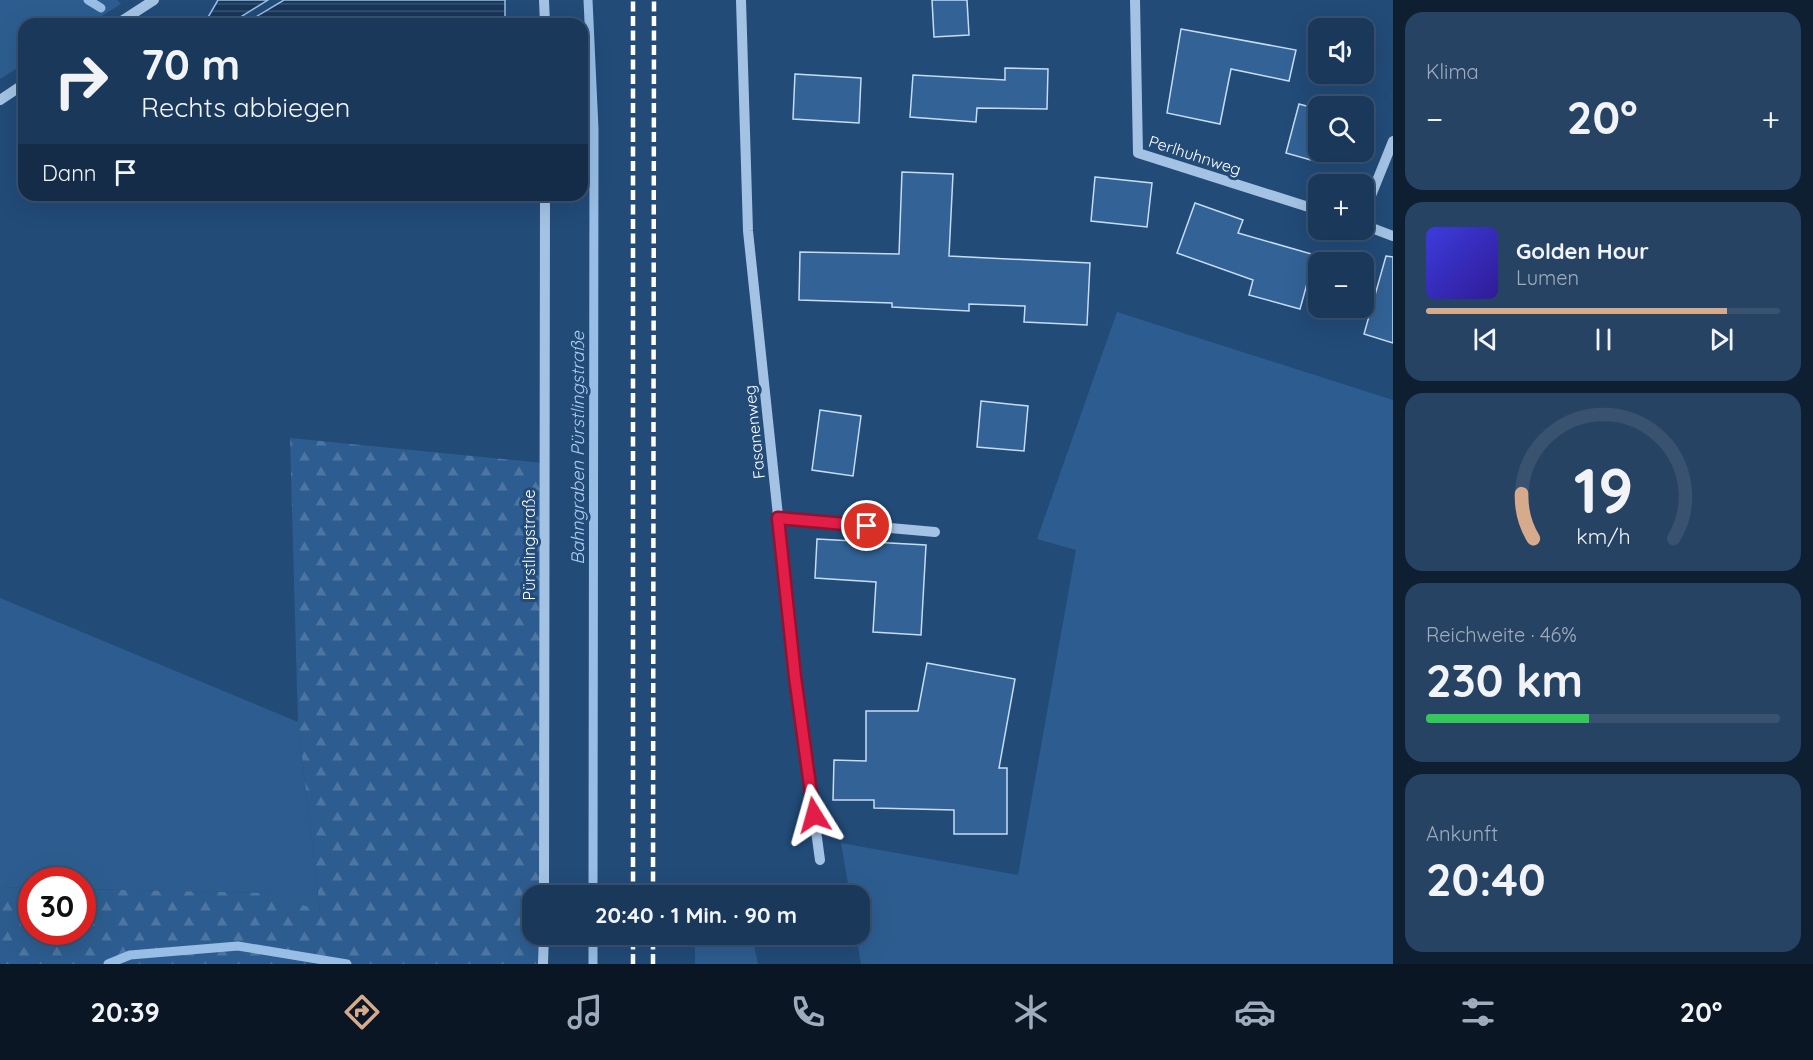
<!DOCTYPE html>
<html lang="de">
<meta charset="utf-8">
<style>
:root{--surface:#1a385a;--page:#274363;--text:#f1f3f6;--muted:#9facbb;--line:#385270;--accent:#d6ab8b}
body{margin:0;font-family:Quicksand,sans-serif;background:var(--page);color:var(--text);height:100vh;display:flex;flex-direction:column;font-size:22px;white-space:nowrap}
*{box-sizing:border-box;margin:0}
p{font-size:20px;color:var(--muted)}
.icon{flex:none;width:33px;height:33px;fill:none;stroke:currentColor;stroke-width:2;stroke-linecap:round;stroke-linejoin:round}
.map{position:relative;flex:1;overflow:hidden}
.drawer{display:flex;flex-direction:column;gap:12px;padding:12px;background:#0e1f32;width:420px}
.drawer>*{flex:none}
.hud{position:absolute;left:18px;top:18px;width:570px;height:183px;border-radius:18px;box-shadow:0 6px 24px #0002,0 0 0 2px var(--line);background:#1a385a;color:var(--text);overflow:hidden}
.buttons{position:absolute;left:1308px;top:18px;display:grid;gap:12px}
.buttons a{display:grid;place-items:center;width:66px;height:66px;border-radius:12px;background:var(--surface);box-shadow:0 6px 24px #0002,0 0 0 2px var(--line);font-size:30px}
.speed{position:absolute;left:18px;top:867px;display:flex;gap:12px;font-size:30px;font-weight:700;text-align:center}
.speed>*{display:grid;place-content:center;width:78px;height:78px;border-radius:50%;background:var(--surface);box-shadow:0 6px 24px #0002,0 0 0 2px var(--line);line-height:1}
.speed .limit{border:9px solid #d22;background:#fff;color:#111}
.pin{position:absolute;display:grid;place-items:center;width:51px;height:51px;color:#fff;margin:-26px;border:3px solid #fff;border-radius:50%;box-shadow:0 2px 6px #0007}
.me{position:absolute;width:66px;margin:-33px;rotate:352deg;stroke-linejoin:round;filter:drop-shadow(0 0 4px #0008)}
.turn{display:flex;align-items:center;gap:21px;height:126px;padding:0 24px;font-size:27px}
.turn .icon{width:78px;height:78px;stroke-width:2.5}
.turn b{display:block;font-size:42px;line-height:51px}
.then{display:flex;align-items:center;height:57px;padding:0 24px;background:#0003;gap:12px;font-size:22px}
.big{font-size:45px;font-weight:700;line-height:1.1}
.drawer .tile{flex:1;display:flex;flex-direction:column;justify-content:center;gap:9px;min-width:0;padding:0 21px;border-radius:18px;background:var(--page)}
.drawer .dial{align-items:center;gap:0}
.dial svg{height:156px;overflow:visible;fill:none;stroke:var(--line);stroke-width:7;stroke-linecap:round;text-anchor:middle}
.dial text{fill:var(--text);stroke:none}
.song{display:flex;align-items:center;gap:18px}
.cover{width:72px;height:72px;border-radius:9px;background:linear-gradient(135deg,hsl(240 70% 55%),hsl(250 70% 35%))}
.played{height:6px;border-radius:3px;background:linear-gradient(90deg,var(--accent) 85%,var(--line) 85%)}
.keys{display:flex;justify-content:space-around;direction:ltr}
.heat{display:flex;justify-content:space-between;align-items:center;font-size:33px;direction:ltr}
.charge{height:9px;border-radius:4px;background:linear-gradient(90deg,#34c759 46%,var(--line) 0)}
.trip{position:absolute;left:522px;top:885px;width:348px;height:60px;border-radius:18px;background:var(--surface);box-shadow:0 6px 24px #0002,0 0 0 2px var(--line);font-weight:700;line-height:60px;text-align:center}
.tabs{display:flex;height:96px;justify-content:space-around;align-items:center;background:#0a1624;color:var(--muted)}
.tabs .icon{width:42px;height:42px}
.tabs .on{color:var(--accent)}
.tabs b{font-size:27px;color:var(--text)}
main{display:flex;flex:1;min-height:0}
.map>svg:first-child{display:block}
.green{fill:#2d5d90}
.forest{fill:url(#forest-firs)}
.water{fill:url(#water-rules);stroke:#98bee5;stroke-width:1.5}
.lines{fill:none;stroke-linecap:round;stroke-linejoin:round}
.stream{stroke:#98bee5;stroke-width:9}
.building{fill:#326296;stroke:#c6dcf3;stroke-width:1.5}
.minor{stroke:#a4c3e4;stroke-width:10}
.rail{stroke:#fff;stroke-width:4.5;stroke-dasharray:10 4.5;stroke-linecap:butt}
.route-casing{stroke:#92132f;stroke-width:15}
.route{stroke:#e11d48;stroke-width:10}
.labels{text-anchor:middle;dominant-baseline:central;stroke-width:6;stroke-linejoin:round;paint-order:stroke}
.street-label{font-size:16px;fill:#fff;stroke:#224b78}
.water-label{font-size:18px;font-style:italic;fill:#afcdec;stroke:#224b78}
</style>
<main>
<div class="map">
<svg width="1393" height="964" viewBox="0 0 1393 964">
<defs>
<pattern id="forest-firs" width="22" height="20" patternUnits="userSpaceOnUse" patternTransform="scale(1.5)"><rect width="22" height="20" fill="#2d5d90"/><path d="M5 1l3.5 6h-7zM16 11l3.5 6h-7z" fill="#4c75a1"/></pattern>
<pattern id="water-rules" width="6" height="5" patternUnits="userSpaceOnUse" patternTransform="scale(1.5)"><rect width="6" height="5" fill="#173659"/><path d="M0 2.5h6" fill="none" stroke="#3a5472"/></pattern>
</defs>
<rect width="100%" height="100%" fill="#224b78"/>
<path class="green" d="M0,0H117L121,4L89,24H24V64L0,79Z
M1117,312L1393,400V964H861L856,935L860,934V896L850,895L841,843L1018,875L1076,550L1037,539Z
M0,598L298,722L320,912L268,893L83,889L82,880H32L31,888L0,887Z
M738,934L752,935L758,964H695V947Z"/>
<path class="forest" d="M290,438L543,463V895L532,896V934L543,935V964H0V887L31,888L32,932H82L83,889L268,893L320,911L298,722Z"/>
<path class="water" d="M218,0H268L231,23L207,19Z
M284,0H505V24H244Z"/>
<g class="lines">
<path class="stream" d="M88,0L101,8
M588,0L594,129L593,896
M108,964L130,955L238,946L347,964
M593,964V934"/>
</g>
<path class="building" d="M932,0H967L969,35L934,37Z
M1181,29L1296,50L1289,81L1231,69L1220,124L1167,113Z
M1005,68L1048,69L1047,109L977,108L976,122L910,117L913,75L1005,80Z
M795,74L861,78L859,123L793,119Z
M1299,104L1318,109V162L1286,153Z
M902,172L953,174L949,256L1090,263L1087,325L1024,322L1025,306L969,304V311L892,307V303L799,300L800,252L899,254Z
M1095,177L1152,183L1147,227L1091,221Z
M1195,203L1243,220L1238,233L1315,255L1300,309L1249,295L1253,280L1177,253Z
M1386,256L1393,257V343L1364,334Z
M981,401L1028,406L1024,451L977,447Z
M820,410L861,416L853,476L812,470Z
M817,539L926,545L921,635L873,632L876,582L815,578Z
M927,663L1015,679L999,768H1007V834H954V810L874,808V800H833L834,760L866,761V711H918Z"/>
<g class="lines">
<path class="minor" d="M544,0L545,24
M741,0L748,231L795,677L820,860
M1135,0L1138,153L1318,210
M117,24L154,0
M0,100L24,84
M1364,213L1393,141
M1364,225L1393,236
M778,518L935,532
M544,896L545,195
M543,964L544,934"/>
<path class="rail" d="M633,896V0
M653,896L654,0
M633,964V934
M653,964V934"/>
</g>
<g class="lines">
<defs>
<path id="route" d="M814,815L795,677L778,518L867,526"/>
</defs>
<use href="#route" class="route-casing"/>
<use href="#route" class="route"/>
</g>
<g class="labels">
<g class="street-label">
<text transform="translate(1195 155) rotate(18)">Perlhuhnweg</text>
<text transform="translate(754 432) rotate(-96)">Fasanenweg</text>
<text transform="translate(529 545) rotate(-90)">Pürstlingstraße</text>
</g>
<g class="water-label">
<text transform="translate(577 448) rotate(-90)">Bahngraben Pürstlingstraße</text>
</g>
</g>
</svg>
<div class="buttons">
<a><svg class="icon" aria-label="sound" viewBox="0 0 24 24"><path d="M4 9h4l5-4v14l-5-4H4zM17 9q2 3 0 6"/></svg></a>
<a><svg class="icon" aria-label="search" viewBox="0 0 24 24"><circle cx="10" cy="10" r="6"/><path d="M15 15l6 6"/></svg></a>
<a>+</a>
<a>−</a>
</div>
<div class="speed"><div class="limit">30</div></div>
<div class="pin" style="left:867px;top:526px;background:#d93025"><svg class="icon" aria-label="arrive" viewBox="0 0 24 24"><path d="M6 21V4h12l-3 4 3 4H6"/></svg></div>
<svg class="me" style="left:814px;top:815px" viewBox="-20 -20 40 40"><path d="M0-17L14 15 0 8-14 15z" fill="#e11d48" stroke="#fff" stroke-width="4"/></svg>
<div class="trip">20:40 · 1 Min. · 90 m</div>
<div class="hud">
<div class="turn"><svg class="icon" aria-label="right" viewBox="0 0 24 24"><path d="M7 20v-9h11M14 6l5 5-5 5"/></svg><div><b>70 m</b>Rechts abbiegen</div></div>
<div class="then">Dann<svg class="icon" aria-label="arrive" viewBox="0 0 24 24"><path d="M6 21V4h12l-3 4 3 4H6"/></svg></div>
</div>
</div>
<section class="drawer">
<div class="tile"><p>Klima</p>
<div class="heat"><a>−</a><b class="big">20°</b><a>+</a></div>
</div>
<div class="tile">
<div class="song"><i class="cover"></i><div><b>Golden Hour</b><p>Lumen</p></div></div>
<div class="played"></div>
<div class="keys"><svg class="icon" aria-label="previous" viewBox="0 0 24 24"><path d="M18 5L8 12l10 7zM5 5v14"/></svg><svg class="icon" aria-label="pause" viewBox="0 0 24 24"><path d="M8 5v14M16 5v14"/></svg><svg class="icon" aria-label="next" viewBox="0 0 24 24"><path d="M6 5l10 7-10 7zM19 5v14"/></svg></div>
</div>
<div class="tile dial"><svg viewBox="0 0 100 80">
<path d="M14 69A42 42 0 1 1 86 69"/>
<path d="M14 69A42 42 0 0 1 8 46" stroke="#d6ab8b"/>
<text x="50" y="56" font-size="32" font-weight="700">19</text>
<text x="50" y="72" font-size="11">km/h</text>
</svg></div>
<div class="tile"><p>Reichweite · 46%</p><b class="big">230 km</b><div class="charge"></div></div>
<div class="tile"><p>Ankunft</p><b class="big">20:40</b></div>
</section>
</main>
<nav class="tabs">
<b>20:39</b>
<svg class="icon on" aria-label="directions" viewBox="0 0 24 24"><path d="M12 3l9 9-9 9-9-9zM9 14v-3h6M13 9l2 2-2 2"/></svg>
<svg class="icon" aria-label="music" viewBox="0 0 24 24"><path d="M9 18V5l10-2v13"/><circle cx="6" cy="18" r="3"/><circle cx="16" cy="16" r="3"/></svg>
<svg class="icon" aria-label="phone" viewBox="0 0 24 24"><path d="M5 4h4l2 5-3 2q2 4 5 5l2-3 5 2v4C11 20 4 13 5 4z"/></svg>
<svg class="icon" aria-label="climate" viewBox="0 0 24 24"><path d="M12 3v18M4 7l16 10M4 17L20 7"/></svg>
<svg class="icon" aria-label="car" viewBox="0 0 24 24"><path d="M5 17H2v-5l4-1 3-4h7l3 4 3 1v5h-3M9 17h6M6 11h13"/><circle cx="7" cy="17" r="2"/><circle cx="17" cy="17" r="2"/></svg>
<svg class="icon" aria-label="filters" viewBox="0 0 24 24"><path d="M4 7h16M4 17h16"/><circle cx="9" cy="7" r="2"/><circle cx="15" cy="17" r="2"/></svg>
<b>20°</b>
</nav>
